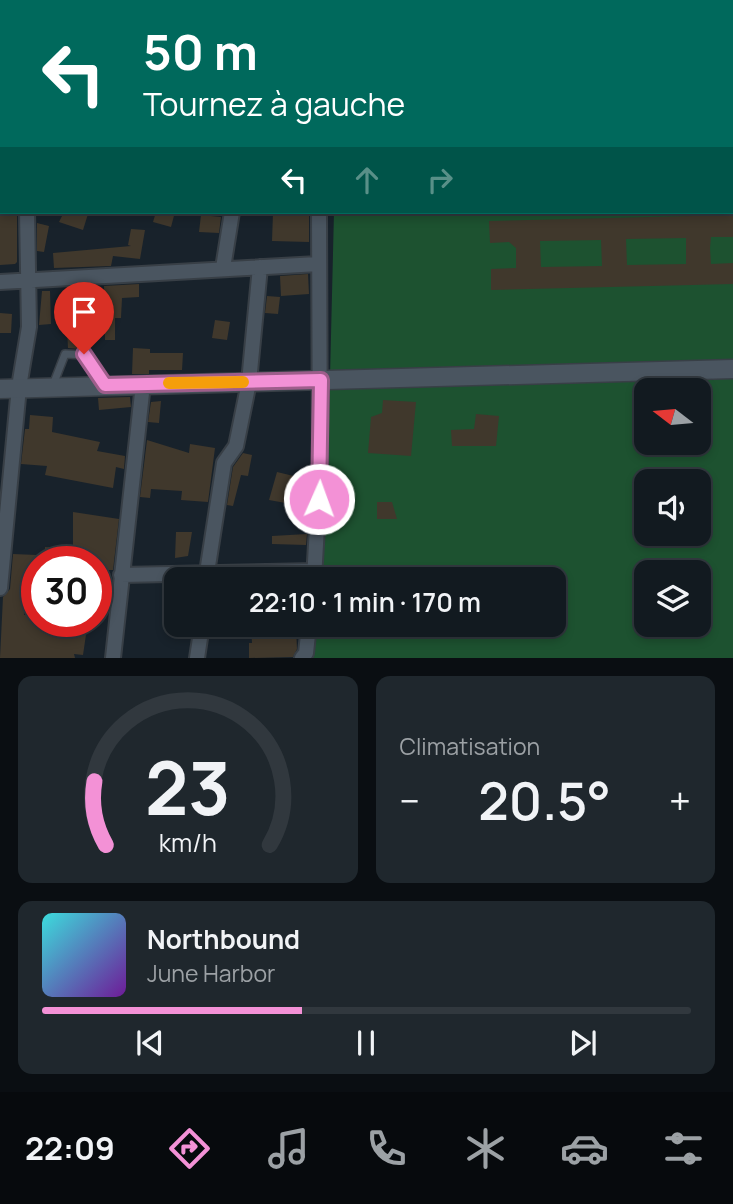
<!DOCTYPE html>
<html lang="fr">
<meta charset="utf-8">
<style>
:root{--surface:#121a20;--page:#1f272d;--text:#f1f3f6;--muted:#9ca1a5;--line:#31383e;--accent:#f391d6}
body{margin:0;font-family:Manrope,sans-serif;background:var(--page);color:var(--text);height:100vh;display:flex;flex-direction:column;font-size:26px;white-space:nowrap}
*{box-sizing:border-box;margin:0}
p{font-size:23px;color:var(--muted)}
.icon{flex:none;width:38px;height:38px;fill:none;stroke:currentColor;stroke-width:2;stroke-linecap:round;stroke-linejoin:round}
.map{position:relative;height:658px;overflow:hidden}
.drawer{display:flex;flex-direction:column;gap:18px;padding:18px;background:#0a0e12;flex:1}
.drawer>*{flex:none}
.top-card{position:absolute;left:0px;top:0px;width:733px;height:214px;box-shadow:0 4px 10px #0003,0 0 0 2px var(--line);background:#00695c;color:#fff;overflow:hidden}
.needle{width:46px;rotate:286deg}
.buttons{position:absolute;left:634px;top:378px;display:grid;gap:14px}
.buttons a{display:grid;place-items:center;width:77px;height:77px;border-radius:14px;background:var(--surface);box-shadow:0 4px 10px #0003,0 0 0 2px var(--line);font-size:35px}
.speed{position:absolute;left:21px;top:546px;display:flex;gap:14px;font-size:35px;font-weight:700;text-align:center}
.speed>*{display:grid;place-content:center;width:91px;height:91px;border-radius:50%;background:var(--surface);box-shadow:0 4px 10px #0003,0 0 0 2px var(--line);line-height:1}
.speed .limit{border:10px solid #d22;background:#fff;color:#111}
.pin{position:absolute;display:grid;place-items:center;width:60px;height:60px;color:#fff;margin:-72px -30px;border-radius:50% 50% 50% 0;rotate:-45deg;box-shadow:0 0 7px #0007}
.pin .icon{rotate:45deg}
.me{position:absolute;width:77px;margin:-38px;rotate:2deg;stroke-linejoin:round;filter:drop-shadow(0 0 5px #0008)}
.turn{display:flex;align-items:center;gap:24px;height:147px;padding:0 28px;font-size:32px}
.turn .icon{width:91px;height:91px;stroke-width:2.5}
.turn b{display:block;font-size:49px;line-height:60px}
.lanes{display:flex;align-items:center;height:66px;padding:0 28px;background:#0003;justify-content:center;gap:35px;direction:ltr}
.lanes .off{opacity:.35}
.big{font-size:52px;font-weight:600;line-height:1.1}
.drawer .widget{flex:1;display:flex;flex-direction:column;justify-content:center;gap:10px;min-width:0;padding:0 24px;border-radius:14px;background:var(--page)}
.drawer .dial{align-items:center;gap:0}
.dial svg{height:182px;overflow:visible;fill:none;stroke:var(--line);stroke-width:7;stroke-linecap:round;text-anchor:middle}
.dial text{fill:var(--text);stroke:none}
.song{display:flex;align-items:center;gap:21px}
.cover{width:84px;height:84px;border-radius:10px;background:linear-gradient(135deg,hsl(180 70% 55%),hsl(280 70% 35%))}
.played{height:7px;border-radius:4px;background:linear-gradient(90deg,var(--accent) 40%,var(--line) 40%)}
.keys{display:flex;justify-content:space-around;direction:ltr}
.heat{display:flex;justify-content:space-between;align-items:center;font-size:38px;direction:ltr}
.drawer .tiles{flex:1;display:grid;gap:18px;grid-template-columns:1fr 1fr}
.widget:last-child{grid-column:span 2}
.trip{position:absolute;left:164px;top:567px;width:402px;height:70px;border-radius:14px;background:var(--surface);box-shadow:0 4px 10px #0003,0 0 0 2px var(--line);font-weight:600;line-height:70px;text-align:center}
.menu{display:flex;height:112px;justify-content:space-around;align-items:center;background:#070a0d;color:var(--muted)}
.menu .icon{width:49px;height:49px}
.menu .on{color:var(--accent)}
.menu b{font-size:32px;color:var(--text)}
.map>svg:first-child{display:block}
.green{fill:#1d5230;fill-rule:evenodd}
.building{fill:#40382c;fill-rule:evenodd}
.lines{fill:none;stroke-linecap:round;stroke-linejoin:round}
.service-casing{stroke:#383f46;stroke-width:10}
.minor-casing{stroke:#383f46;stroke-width:18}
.tertiary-casing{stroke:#383f46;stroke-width:21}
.service{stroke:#4a5560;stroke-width:7}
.minor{stroke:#4a5560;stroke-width:14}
.tertiary{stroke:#4a5560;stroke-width:18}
.route-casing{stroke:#9e5e8b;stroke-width:18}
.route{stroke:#f391d6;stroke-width:12}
.slow{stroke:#f59e0b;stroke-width:12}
</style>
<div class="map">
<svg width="733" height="658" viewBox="0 0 733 658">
<rect width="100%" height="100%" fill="#18222b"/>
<path class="green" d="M339,0H733V658H313L315,625H555V579H318L329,418L334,212H732V2ZM646,390H698V443H646ZM646,481H698V534H646ZM646,572H698V625H646Z"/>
<path class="building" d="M0,212H17V262L15,264L0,265Z
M64,212L88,214L83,230L59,222Z
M156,212H175L171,227L153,222Z
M273,213L309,214V242L272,241Z
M201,215L221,217L219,233L199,232Z
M733,215V237H711L710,248L711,264L733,263V284L491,290V269L516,268V248L509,242L490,243L489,221ZM686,238V264L627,265L626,239ZM601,240L602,266L541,267L540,241Z
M37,223L49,226L44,252L37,251Z
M131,229L145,230L140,259L113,256L111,266L54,268L53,253L131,246L128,245Z
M308,274L309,294L281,296L280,276Z
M139,284V297L122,298L121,318H115V340H105L104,286Z
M42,291H50L51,324L39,325Z
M267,296L280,297L278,314L265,313Z
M0,313L12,314L11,333H0Z
M215,320L230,322L227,340L212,338Z
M81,328V349L68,348L67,329Z
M133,348L150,349V353H183L182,370H149V374H132Z
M130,397L131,407L99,410L98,398Z
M383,400L416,402L411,456L368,453L371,417L382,413Z
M161,401L159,423L148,422L151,402Z
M476,414L499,416L496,446H452L451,430L474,429Z
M30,415L53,417L52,432L100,442L97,451L125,456L124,469L116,467L113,488L45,475L47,466L21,464L25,429H29Z
M147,440L189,453L190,444L215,448L208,502L181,500L182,491L151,489L150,498L140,497Z
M243,453L252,455L248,476L241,475L233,506L227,505L233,467Z
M277,472L306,479L302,506L269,500Z
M377,502H392L397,519H377Z
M73,512L119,519L113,570H108L100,599L96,598V562H44L45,547L73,549Z
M176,532H192L188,556L175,558Z
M307,534L306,545L272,544V536Z
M13,554L37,555V569L27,568L24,615H37V621H88L83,655L74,654L75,658H0L3,597L10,589Z
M268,625V629L296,628L297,649L293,657L249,658V643H252L251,626Z"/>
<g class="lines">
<defs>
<path id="service" d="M53,385L65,354L86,355L105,384"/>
<path id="minor" d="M25,0V2
M228,0L232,2
M320,0V2
M0,184L2,185
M223,268L232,212
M0,282L318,264
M121,575L315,571
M206,579L224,463L236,446L249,382L260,267
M314,579L320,475L319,212
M0,588L19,387L29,327L27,212
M113,658L143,384
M197,658L202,625
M302,658L306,653L309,625"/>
<path id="tertiary" d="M0,389L733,369"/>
</defs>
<use href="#service" class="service-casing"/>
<use href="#minor" class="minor-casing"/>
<use href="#tertiary" class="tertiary-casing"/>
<use href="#service" class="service"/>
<use href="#minor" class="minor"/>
<use href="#tertiary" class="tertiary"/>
</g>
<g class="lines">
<defs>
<path id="route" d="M84,354L105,385L321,380L319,499"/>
</defs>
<use href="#route" class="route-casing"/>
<use href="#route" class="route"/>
<path class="slow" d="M169,383L243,382"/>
</g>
</svg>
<div class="buttons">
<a><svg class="needle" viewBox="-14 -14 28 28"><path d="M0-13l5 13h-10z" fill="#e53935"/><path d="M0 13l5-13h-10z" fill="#9ca1a5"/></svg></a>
<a><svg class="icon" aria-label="sound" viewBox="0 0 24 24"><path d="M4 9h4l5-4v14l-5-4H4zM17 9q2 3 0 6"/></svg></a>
<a><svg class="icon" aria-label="layers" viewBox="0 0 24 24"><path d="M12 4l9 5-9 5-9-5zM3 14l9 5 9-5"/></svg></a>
</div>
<div class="speed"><div class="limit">30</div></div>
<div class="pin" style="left:84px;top:354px;background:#d93025"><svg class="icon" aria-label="arrive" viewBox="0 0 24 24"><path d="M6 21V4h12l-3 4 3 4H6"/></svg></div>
<svg class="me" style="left:319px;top:499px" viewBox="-20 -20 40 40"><circle r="17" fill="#f391d6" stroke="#fff" stroke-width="3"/><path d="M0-11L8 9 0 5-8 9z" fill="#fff"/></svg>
<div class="trip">22:10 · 1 min · 170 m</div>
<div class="top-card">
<div class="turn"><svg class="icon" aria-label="left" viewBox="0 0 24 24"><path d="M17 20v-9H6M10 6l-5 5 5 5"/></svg><div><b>50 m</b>Tournez à gauche</div></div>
<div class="lanes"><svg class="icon" aria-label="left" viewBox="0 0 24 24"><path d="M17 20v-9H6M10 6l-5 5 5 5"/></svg><svg class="icon off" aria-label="ahead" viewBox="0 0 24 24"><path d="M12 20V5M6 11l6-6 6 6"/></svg><svg class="icon off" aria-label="right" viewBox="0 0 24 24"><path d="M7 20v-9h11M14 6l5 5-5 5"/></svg></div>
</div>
</div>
<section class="drawer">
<div class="tiles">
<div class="widget dial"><svg viewBox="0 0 100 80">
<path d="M14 69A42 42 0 1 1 86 69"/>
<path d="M14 69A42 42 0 0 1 9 41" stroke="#f391d6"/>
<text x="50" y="56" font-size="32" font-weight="700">23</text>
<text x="50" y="72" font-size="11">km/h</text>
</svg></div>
<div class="widget"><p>Climatisation</p>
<div class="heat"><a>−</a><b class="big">20.5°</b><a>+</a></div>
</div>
<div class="widget">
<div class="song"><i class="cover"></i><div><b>Northbound</b><p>June Harbor</p></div></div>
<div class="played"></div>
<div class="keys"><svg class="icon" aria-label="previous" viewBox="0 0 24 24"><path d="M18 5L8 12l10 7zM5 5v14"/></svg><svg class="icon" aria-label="pause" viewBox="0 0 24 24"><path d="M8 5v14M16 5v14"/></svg><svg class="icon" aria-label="next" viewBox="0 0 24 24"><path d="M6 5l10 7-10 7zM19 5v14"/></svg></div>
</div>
</div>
</section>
<nav class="menu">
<b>22:09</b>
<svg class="icon on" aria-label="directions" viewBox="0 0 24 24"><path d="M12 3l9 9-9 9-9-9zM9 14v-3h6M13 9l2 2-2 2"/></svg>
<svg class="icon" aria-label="music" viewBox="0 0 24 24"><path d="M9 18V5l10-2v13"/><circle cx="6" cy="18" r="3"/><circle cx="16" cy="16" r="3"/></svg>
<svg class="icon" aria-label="phone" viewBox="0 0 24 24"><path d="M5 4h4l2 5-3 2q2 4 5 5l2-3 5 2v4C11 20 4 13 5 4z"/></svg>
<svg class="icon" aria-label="climate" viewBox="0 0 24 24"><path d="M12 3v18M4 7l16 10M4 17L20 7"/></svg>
<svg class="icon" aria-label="car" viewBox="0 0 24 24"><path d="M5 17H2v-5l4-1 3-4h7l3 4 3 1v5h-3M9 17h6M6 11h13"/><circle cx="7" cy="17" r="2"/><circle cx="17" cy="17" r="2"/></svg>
<svg class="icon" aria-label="filters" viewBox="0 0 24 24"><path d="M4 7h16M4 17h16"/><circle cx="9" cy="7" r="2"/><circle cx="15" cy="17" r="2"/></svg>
</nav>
